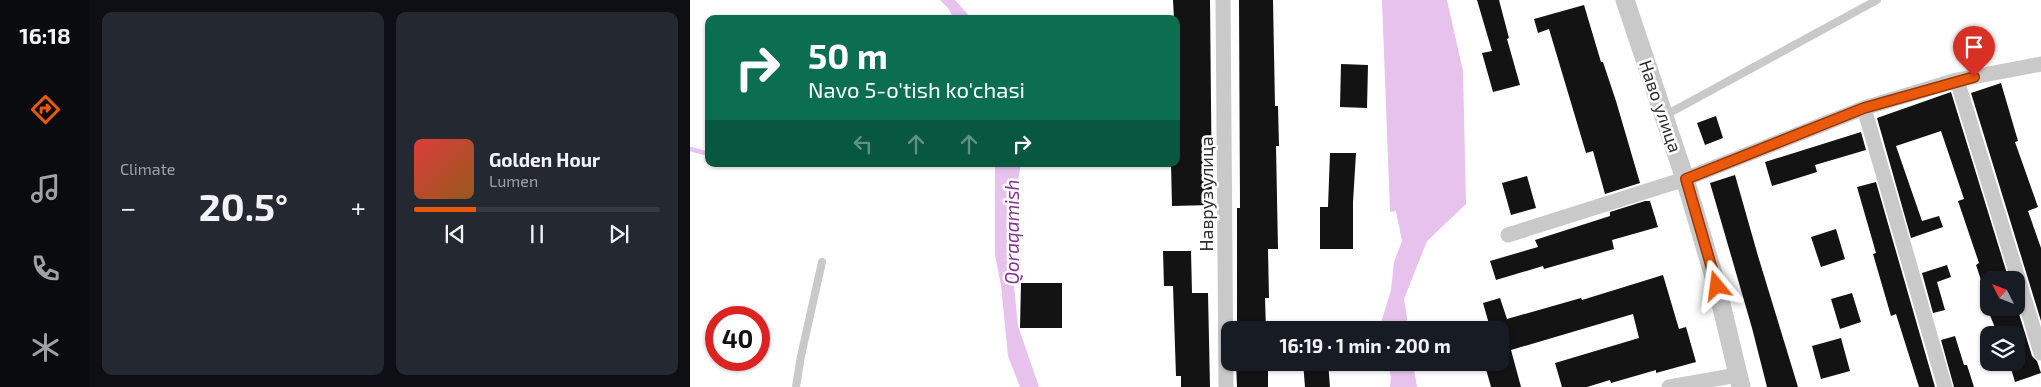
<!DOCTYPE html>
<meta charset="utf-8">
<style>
:root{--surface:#171b24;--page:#242831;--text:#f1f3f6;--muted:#9ea1a6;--line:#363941;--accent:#ea580c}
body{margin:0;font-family:"Exo 2",sans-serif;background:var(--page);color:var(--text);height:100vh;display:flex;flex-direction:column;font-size:19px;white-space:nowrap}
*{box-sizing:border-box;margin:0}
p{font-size:16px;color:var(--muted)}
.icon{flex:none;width:28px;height:28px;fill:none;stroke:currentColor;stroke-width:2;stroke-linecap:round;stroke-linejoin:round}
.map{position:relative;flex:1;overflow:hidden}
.details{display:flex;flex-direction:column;gap:12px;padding:12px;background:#0d0f14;width:600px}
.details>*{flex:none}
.top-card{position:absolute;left:15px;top:15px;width:475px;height:152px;border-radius:10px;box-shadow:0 1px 4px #0004;background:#0b6e4f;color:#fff;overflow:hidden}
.needle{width:32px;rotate:312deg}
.tools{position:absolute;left:1290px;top:271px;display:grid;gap:10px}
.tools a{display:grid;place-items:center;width:45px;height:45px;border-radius:10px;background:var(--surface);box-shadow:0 1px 4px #0004;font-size:25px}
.speed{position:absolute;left:15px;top:306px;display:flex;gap:10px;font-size:25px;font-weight:700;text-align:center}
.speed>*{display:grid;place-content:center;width:65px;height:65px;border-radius:50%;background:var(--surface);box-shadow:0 1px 4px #0004;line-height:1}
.speed .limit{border:8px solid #d22;background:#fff;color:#111}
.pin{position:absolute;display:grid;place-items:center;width:42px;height:42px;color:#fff;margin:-51px -21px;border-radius:50% 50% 50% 0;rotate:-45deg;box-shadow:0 0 5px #0007}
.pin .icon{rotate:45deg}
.me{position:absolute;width:55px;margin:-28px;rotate:344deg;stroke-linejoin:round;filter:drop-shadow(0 0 4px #0008)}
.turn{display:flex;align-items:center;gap:18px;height:105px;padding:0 20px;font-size:22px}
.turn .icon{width:65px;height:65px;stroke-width:2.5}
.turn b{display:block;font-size:35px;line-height:42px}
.lanes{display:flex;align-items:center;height:48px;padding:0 20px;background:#0003;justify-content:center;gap:25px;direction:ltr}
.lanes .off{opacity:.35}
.big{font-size:38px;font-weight:700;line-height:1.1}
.details .widget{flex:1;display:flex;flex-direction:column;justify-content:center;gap:8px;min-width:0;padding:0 18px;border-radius:10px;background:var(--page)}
.song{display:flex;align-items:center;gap:15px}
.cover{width:60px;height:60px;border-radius:8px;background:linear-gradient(135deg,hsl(0 70% 55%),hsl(30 70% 35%))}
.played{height:5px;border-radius:2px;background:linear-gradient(90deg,var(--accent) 25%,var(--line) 25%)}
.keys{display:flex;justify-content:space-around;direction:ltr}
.heat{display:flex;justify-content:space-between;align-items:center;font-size:28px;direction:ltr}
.details .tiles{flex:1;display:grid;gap:12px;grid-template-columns:repeat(2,1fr)}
.trip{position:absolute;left:531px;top:321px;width:288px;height:50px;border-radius:10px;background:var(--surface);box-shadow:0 1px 4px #0004;font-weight:700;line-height:50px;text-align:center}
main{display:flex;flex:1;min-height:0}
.tab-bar{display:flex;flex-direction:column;width:90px;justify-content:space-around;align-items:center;background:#090b0e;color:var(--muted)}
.tab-bar .icon{width:35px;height:35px}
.tab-bar .selected{color:var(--accent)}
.tab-bar b{font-size:22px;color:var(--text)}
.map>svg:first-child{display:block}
.water{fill:#e7c2ed}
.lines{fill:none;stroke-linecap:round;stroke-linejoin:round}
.stream{stroke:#e7c2ed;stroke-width:4.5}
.building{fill:#131313}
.service{stroke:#c9c9c9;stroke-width:8}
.minor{stroke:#c9c9c9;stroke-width:15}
.tertiary{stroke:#c9c9c9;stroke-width:19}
.route-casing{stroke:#983908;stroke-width:12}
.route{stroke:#ea580c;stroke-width:9}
.labels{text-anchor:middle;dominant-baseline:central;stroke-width:5;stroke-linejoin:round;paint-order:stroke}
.street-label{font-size:18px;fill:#2c2c2c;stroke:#fff}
.water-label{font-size:19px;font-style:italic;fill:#863593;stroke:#fff}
</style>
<main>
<nav class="tab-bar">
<b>16:18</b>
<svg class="icon selected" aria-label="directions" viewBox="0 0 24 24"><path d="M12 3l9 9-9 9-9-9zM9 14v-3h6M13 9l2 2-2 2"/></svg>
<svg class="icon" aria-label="music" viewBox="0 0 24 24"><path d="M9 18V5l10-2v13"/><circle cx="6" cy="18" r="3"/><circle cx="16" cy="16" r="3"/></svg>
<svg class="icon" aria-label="phone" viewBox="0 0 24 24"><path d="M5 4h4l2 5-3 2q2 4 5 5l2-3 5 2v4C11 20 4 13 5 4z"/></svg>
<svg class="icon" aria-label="climate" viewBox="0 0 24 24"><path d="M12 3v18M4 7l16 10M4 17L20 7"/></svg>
</nav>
<section class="details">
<div class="tiles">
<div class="widget"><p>Climate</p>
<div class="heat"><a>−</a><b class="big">20.5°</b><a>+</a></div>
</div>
<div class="widget">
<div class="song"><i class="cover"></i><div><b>Golden Hour</b><p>Lumen</p></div></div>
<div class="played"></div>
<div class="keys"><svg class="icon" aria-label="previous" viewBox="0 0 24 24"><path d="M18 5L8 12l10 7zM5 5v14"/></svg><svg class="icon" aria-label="pause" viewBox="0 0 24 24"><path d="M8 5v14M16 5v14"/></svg><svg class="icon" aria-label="next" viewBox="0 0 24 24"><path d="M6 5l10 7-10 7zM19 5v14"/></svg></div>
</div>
</div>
</section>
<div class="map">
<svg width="1351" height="387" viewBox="0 0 1351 387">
<rect width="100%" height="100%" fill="#fff"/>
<path class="water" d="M250,0H265L282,19H264L258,8Z
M692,0H757L773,71L776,204L737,241L714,299L719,330H691L690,326L701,290L704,262L712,241L706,211L700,212Z
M305,164H331L327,185L329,237L323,276L328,326L349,387H330L318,356L311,285L305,255Z
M698,363H723L727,387H700L701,378Z"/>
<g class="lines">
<path class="stream" d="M0,149L19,154"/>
</g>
<path class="building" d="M483,0H520L522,205L482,206L481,164H486V19H484Z
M549,0H583L585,106H588L589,146H586L588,249H578L579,298H575L576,330H547V208H550Z
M787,0H809L819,38L817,39L830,85L803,92L792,53L802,51Z
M894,5L911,62H913L926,101L950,183L915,194L903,151L896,153L859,29L848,33L844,19Z
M651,64L678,65L677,108L650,107Z
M1311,83L1328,141L1325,142L1348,207L1338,211L1351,248V321L1281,93Z
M1261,92L1319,280H1291L1286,265L1289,263L1268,201L1274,199L1251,131L1206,146L1232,221L1249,216L1253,227L1221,238L1187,118Z
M1026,116L1033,138L1015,145L1007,123Z
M1171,132L1176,150L1125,165L1127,172L1082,186L1075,162Z
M640,153H666L663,202V249H630V207H638Z
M1045,175L1068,256L1108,387H1077L1062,328L1020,183Z
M837,176L846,208L821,215L812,183Z
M1186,182L1245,387H1229L1206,314L1201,316L1183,254L1186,253L1167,187Z
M955,201H960L968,227L922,240L924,249L854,269L853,266L806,280L800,261L848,247L845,240L920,216V212Z
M1146,229L1155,259L1131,267L1121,237Z
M473,251H501L502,293H518L520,387H491V376H486L483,286H474Z
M1257,265L1261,277L1247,282L1255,310L1243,313L1232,273Z
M973,275L989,329L996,327L1006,362L966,373V370L921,383L920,380L897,387H872L865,363L949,338L943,314L821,350L831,387H801L794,362H810V330H789V327L799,324L793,303L810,298L817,319L891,298L892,300Z
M331,283H372V328H330Z
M1162,293L1171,322L1150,329L1141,299Z
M1326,304L1342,356L1347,361L1351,373L1325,382L1319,362H1326V335H1308L1297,308H1326Z
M1265,336L1274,365H1277L1284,387H1264L1251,340Z
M1151,338L1160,371L1131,379L1122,346Z
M546,362H578V387H547Z
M613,362H638L640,387H615Z"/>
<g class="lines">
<path class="service" d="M974,116L1187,0
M106,387L111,356L132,262"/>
<path class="minor" d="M533,0L536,387
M1267,80L1351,353
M1174,108L1255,387
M818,235L995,179L1174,108L1267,80L1351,64
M979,387L1048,375"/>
<path class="tertiary" d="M935,0L995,179L1027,287L1051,387"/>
</g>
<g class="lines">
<defs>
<path id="route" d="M1027,286L996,179L1174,108L1284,77"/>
</defs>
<use href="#route" class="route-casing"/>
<use href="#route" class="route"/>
</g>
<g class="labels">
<g class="street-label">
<text transform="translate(971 106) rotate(71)">Наво улица</text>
<text transform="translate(516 194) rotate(-90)">Навруз улица</text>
</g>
<g class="water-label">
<text transform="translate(321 232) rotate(-90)">Qoraqamish</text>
</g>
</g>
</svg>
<div class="tools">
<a><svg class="needle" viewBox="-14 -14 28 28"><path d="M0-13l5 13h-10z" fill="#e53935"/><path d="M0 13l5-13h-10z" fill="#9ea1a6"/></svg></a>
<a><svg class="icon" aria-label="layers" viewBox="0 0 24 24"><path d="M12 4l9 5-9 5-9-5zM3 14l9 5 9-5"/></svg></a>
</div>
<div class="speed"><div class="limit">40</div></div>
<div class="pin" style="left:1284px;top:77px;background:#d93025"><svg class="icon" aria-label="arrive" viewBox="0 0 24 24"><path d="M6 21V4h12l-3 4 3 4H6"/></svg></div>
<svg class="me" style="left:1027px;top:286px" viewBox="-20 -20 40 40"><path d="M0-17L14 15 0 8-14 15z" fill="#ea580c" stroke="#fff" stroke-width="4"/></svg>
<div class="trip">16:19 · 1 min · 200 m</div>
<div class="top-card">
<div class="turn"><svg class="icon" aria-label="right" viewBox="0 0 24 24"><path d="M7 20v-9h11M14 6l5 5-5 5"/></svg><div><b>50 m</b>Navo 5-o'tish ko'chasi</div></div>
<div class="lanes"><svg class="icon off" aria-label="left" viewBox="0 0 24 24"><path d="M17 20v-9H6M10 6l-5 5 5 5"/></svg><svg class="icon off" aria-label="ahead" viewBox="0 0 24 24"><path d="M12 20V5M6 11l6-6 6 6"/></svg><svg class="icon off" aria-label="ahead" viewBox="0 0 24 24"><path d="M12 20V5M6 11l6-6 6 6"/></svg><svg class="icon" aria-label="right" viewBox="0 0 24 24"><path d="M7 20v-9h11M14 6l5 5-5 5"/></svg></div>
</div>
</div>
</main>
